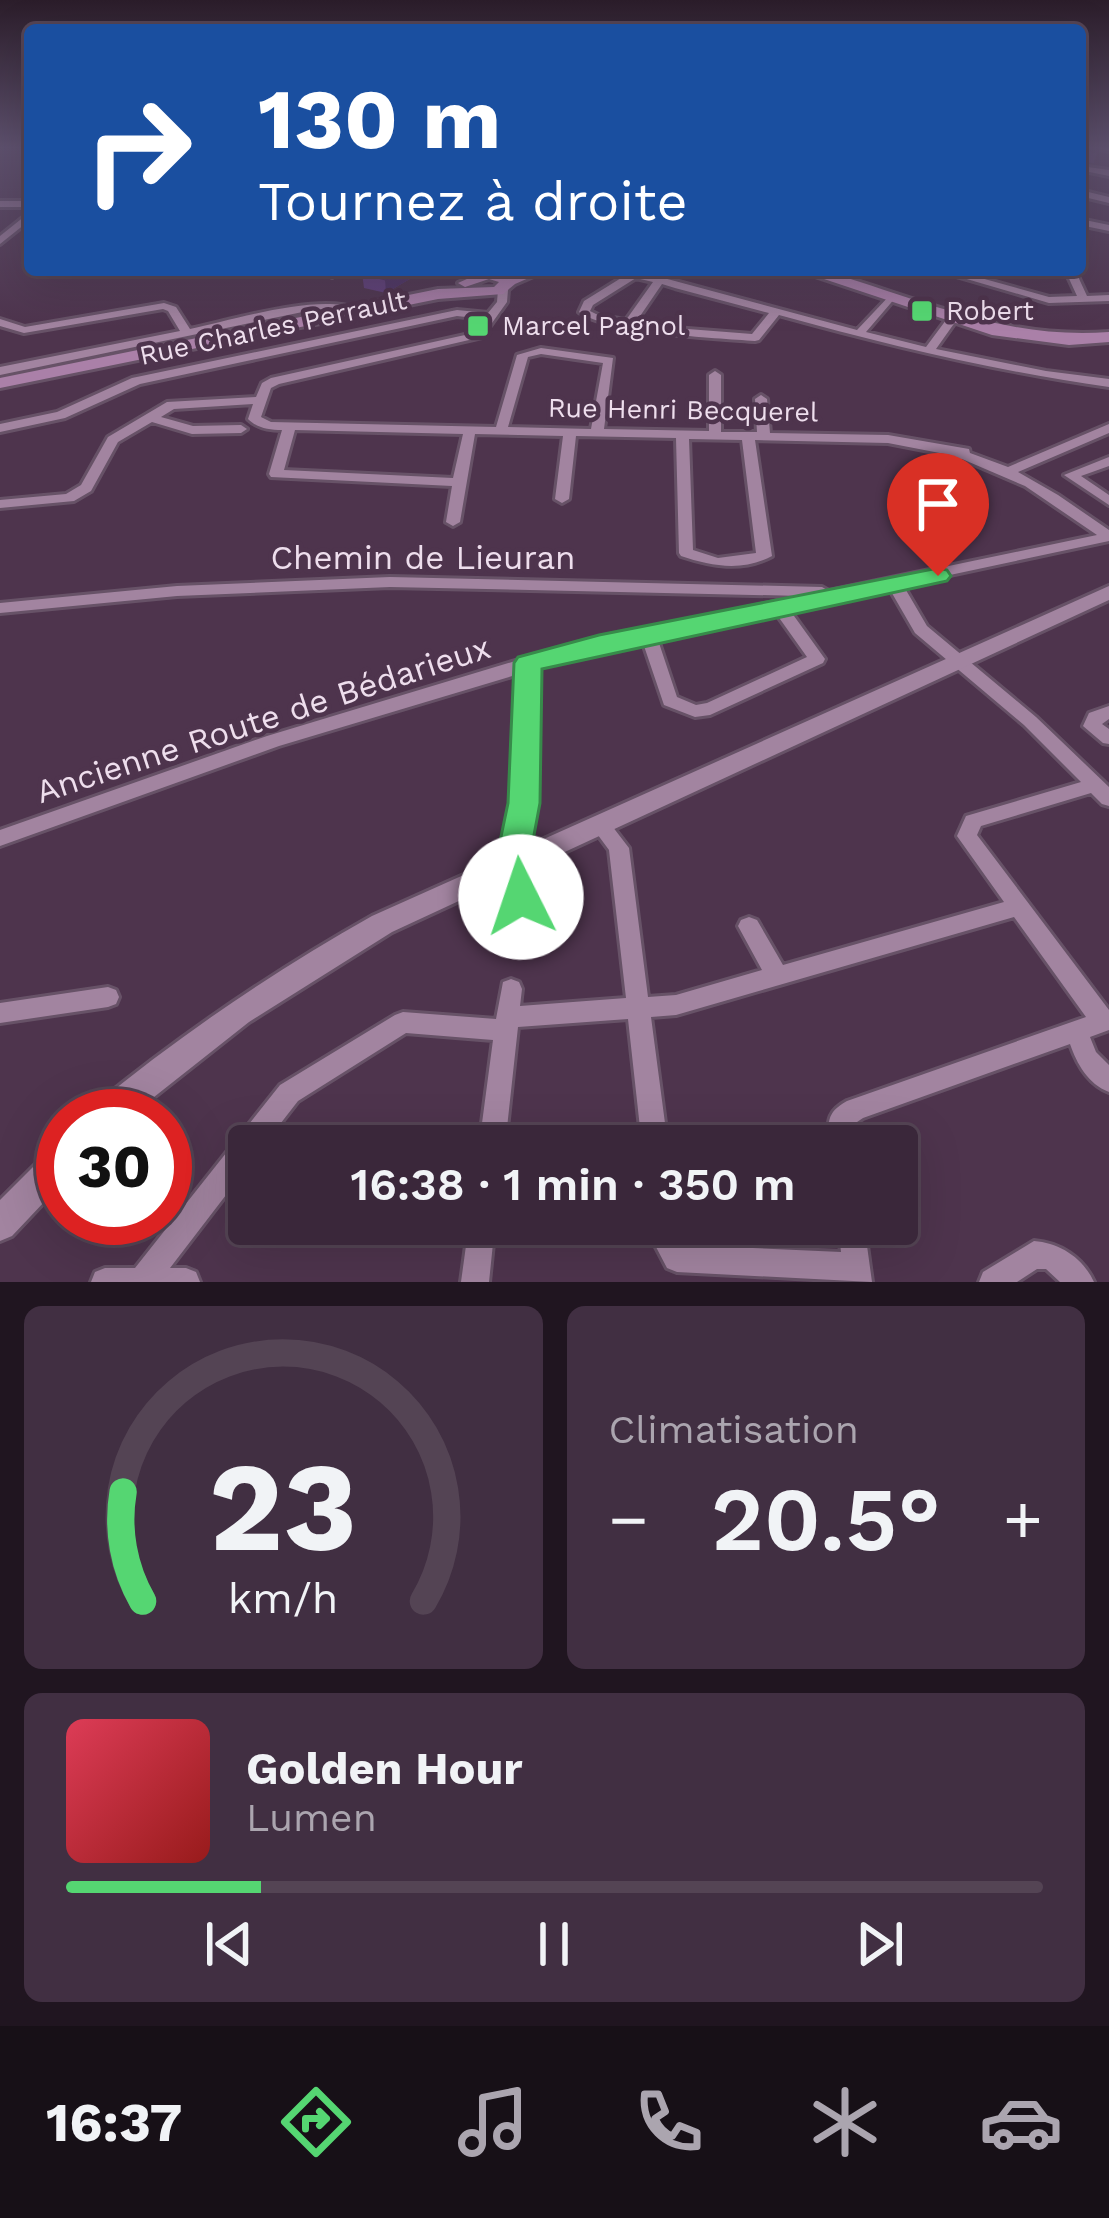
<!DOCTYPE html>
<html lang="fr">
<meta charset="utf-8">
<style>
:root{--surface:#3a273a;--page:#412f42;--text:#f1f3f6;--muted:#aba5af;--line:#544454;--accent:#55d672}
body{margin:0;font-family:"Work Sans",sans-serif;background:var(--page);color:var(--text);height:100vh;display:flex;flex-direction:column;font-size:45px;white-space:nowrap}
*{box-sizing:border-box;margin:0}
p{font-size:39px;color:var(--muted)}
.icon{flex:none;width:66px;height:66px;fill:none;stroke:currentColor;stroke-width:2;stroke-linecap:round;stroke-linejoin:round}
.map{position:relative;height:1282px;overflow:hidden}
.panel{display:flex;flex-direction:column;gap:24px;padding:24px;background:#201520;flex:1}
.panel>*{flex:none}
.guide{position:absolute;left:24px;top:24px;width:1062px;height:252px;border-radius:12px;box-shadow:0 12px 48px #0002,0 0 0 3px var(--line);background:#1a4fa0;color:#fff;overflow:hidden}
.speed{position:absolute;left:36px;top:1089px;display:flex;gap:24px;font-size:60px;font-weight:700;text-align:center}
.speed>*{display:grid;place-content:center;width:156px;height:156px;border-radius:50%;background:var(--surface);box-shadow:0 12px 48px #0002,0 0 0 3px var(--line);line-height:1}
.speed .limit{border:18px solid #d22;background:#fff;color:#111}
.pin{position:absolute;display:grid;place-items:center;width:102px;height:102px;color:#fff;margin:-123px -51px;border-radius:50% 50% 50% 0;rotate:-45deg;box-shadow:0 0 12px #0007}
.pin .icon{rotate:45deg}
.me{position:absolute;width:132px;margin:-66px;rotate:356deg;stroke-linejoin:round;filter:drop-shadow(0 0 9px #0008)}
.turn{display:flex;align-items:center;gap:42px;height:252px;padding:0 36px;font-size:54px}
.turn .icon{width:156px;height:156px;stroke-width:2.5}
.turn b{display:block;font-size:84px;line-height:102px}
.big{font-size:90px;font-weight:600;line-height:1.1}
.panel .widget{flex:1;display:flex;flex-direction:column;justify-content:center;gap:18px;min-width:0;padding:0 42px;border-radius:18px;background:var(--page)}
.panel .dial{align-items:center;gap:0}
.dial svg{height:312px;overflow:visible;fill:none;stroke:var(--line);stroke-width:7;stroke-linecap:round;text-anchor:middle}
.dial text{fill:var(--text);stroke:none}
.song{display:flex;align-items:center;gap:36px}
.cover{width:144px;height:144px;border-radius:18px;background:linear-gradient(135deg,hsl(350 70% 55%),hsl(0 70% 35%))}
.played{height:12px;border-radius:6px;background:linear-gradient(90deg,var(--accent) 20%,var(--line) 20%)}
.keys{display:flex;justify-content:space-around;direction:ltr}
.heat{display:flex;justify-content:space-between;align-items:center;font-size:66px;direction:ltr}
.panel .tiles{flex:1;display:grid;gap:24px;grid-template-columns:1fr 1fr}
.widget:last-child{grid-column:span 2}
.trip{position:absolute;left:228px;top:1125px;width:690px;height:120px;border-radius:12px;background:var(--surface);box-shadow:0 12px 48px #0002,0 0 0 3px var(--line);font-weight:600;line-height:120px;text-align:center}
.menu{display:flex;height:192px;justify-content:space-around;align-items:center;background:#171017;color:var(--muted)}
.menu .icon{width:84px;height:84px}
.menu .on{color:var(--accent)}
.menu b{font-size:54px;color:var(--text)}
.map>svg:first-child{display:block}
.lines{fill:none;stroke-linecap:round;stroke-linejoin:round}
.minor-casing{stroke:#675267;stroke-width:6}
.tertiary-casing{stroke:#675267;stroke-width:6}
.secondary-casing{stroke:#675267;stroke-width:6}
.minor{fill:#a284a0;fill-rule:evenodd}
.tertiary{fill:#a284a0;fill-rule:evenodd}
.secondary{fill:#aa80a8;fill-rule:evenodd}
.wall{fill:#5f3f79}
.shaded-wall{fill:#4d3363}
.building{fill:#6e498d;stroke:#4d3363;stroke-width:3}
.route{fill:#55d672;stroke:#378b4a;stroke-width:3}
.poi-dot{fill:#55d672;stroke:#4e344d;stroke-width:4.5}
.labels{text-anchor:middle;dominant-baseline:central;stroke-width:9;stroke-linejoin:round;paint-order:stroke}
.far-poi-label{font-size:27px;fill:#eedeed;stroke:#4e344d;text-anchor:start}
.far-street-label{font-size:27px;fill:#eedeed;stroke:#4e344d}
.street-label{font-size:33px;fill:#eedeed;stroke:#4e344d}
</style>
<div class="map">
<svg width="1109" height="1282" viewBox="0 0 1109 1282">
<rect width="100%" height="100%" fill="#4e344d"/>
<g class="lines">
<defs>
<path id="minor" d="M1080,166L1109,170V176L1080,170Z
M1080,190L1109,197V203L1080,196Z
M0,201H30V207H0Z
M30,212V220L0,244V236Z
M1080,219L1109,225V231L1080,225Z
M330,270H340L332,277L327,274Z
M465,270H484L494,274L489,277Z
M613,270H630L660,277L857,330L891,294L896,297L866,332L926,347L949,316L953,315L958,318L936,349L1046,371L1109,379V387C996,371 887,345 779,315L759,340L755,341C715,338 608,333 579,312L584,301L626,275ZM636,278L653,282L626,320L600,316L590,311L593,305ZM662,284L675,288L769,313L752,334L675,328L636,322Z
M936,270H952L1049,297L1077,296L1065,270H1075L1087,296L1109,295V301L1049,303Z
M503,287L508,290L507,302L482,337L279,384L271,388L261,417L271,422L496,427L517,355L541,348L613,358L604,429L709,431V375L715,371L721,375V432H757L755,399L761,395L767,399L770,433L888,435L969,449L970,453L1008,467L1109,424V433L1018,472L1058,495L1109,530V541L903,585L927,626L1036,717L1109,787V806L1102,804L1091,793L981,826L977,835L1109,1010V1030L1090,1037L1096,1052L1109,1065V1092C1088,1084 1077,1064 1070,1044L863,1118L854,1124L853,1146H827C829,1123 825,1113 847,1101L1086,1017L1014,917L676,1015L651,1017L668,1146H642L628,1019L518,1027L505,1146H479L493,1040L406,1033L298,1101L263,1146H249V1165L170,1268H186L196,1272L200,1282H91L95,1272L105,1268H135L280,1085L395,1015L403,1012L496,1019L503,982L511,979L519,982L522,989L520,1006L626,998L609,850L592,827L595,822L602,819L609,822L629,848L648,997L676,995L762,970L738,926L741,920L749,917L757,920L783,965L1004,902L957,836L966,816L1081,782L1024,725L915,633L889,588L789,609L825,659L823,663L710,715L695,717L664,705L642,640L601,649L536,668L534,803L525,851L531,897L528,903L521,906L514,903L511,897L505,851L514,803L519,674L279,746L0,846V830L267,736L522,659L599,639L803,596L390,587L177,596L0,613V603L177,586L390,577L822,587L829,591L1097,535L1025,486L962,459L911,491L932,502L934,505L932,508H922L894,491L950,455L888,443L755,440L772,556C742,572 711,566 681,556L679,553L676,438L576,436L569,499L562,503L555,499L563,436L475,434L460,522L453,526L446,522L452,486L271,477L269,474L282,430C269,430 257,428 248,419L253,404L174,409L161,417L193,426L241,425L247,429L241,433L192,434L152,422L118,442L91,491L74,501L0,508V500L66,494L81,485L108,437L167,402L256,397L262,383L271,378L474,333L484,319L457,316L140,384L65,418L0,432V424L57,412L132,378L457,310L488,313L497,302L498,290ZM541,354L603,363L591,429L508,427L528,357ZM295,430L463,434L453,478L284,470ZM689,439L742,440L756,553L718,558L693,550ZM775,612L807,657L707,703L696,705L677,697L657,637Z
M164,303L176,307L190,329C233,320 319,293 357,309L352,312L317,309L0,375V367L180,331L168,311L163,309L24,333L0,326V319L25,327Z
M1109,457V466L1081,476L1109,495V505L1064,475Z
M1109,706V719L1102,724L1109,729V744L1103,743L1083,726L1089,713Z
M108,987L116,990L119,997L116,1004L108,1007L0,1023V1003Z
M469,1224H495L489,1282H461Z
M644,1224H672L684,1245L841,1252L838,1224H864L872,1282L677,1272L667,1268Z
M1034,1241C1060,1243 1083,1258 1094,1282H1060L1046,1269H1037L1017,1282H979L983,1272Z"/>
<path id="tertiary" d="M1109,586V600L392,932L249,1022L130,1116H90L95,1105C182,1034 274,971 372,916Z
M63,1143V1182L12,1236L0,1241V1200L52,1148Z"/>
<path id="secondary" d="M1100,147H1109V151L1101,149Z
M487,270C514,275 521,270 547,270L515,284L503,294L438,299L0,388V378L438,289L494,287L499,282L489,279L465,287L458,283Z
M797,270H820C920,298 1002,340 1109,332V342L1069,345L992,335Z"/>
</defs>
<use href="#minor" class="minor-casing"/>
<use href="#tertiary" class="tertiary-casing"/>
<use href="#secondary" class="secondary-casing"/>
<use href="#minor" class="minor"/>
<use href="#tertiary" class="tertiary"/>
<use href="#secondary" class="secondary"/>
</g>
<path class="wall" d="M1080,147H1098L1094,163L1080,161Z
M368,270H425L386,293L364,288L362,273Z"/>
<path class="shaded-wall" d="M400,270H425L386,293L385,279Z"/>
<path class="building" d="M1080,147H1098L1097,152L1080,149Z
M368,270H400L385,279L362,273Z"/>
<linearGradient id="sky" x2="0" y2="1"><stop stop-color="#2b1d2a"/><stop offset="0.45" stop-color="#5d506d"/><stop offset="1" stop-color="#5d506d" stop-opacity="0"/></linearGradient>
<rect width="1109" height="327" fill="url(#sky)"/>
<path class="route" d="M938,568L947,570L951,576L947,581L542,669L540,803L531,851L538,897L533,907L521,911L509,907L498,851L508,803L514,663L518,657L599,635Z"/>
<g class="poi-dot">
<rect x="910" y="299" width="24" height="24" rx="6"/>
<rect x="466" y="314" width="24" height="24" rx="6"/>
</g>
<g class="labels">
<g class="far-poi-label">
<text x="946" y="311">Robert</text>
<text x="502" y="326">Marcel Pagnol</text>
</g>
<g class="far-street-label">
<text transform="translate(273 328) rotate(-12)">Rue Charles Perrault</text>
<text transform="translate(683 410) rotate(1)">Rue Henri Becquerel</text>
</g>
<g class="street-label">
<text x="423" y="557">Chemin de Lieuran</text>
<text transform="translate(263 719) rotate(-18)">Ancienne Route de Bédarieux</text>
</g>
</g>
</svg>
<div class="speed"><div class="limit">30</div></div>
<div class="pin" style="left:938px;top:576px;background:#d93025"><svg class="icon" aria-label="arrive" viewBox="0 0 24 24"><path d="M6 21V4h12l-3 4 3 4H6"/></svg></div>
<svg class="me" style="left:521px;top:897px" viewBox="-20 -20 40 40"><circle r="19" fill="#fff"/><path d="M0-13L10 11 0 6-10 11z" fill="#55d672"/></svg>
<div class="trip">16:38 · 1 min · 350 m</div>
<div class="guide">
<div class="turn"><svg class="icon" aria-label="right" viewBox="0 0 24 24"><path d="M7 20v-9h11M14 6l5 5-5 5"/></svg><div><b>130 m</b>Tournez à droite</div></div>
</div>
</div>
<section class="panel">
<div class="tiles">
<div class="widget dial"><svg viewBox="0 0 100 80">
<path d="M14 69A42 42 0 1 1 86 69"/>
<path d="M14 69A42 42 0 0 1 9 41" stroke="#55d672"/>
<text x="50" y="56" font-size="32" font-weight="700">23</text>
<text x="50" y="72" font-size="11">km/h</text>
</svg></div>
<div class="widget"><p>Climatisation</p>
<div class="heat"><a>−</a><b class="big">20.5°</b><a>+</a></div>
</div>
<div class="widget">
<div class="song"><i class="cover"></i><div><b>Golden Hour</b><p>Lumen</p></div></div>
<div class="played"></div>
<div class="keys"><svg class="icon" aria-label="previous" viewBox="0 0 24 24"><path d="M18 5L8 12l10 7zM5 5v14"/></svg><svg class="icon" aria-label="pause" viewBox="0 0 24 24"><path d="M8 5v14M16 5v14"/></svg><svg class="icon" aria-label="next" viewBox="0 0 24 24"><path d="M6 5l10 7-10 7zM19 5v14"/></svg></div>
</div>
</div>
</section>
<nav class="menu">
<b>16:37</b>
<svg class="icon on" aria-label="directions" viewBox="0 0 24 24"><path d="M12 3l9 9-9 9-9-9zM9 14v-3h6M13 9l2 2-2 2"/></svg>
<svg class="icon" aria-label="music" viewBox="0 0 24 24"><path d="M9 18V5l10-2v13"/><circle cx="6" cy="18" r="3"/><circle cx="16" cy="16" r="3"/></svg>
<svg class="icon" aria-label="phone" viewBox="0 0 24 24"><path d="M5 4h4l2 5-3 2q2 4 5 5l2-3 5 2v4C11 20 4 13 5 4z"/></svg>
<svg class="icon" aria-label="climate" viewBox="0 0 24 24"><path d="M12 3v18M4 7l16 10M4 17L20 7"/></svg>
<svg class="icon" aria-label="car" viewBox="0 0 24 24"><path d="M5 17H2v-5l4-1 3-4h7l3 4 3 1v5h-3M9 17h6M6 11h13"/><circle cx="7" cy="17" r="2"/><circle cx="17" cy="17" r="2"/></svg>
</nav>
